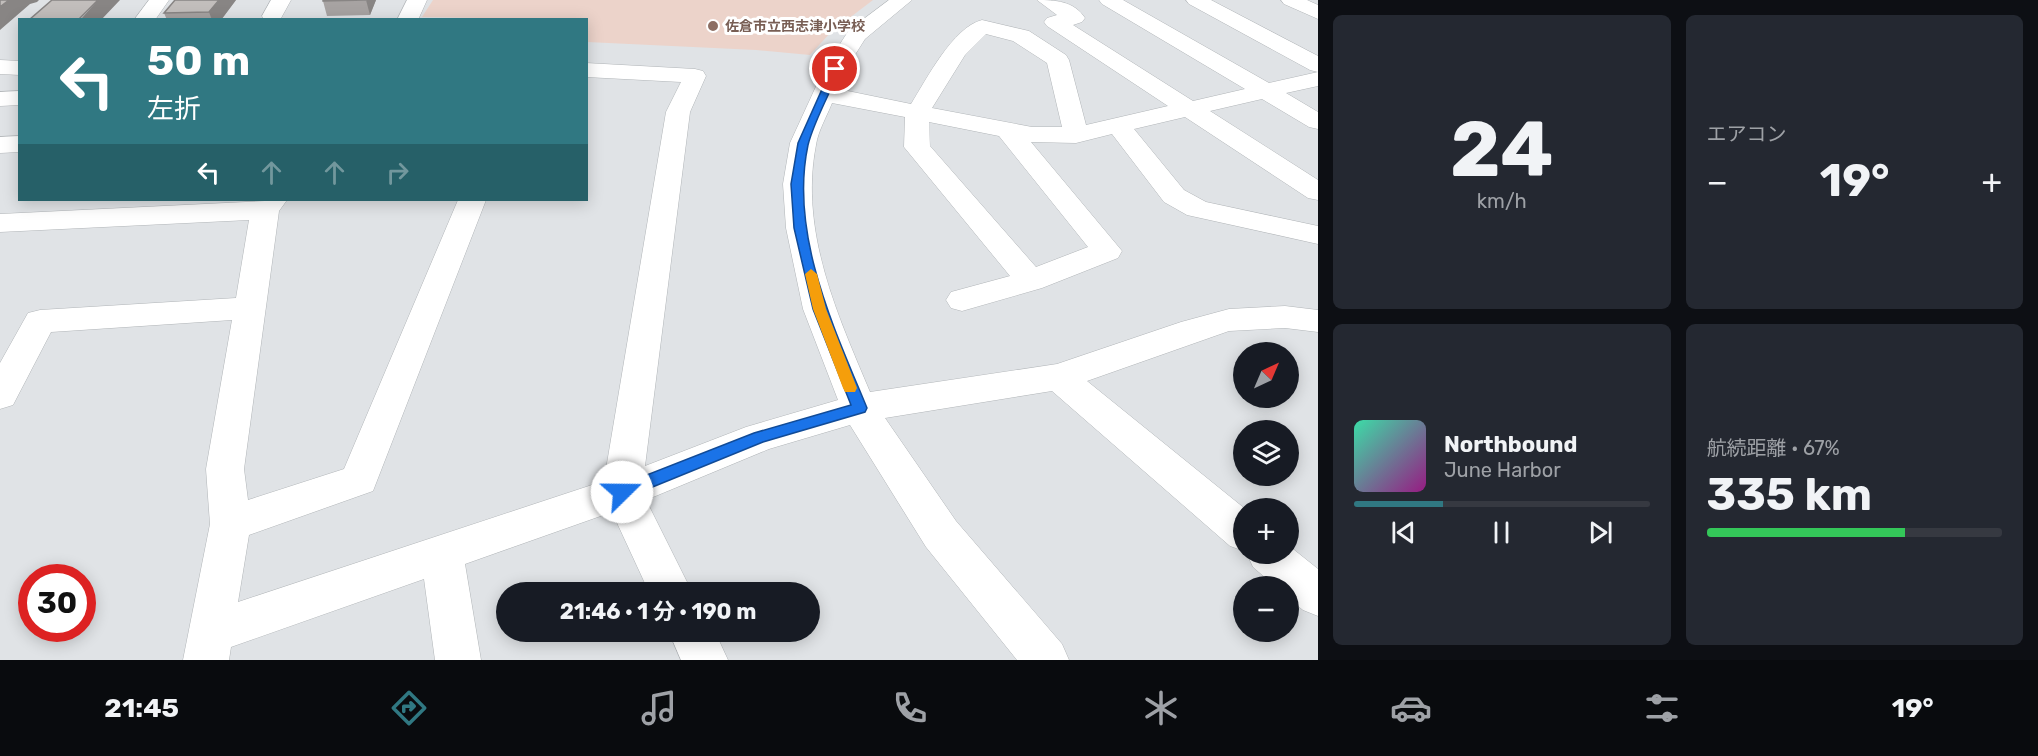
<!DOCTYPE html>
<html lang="ja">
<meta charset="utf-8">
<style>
:root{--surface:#171b24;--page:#242831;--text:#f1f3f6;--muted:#9ea1a6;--line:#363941;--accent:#307882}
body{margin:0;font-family:Rubik,"Noto Sans JP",sans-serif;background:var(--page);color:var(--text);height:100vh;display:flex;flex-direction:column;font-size:22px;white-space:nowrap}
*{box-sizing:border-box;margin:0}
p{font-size:20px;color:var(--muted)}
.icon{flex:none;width:33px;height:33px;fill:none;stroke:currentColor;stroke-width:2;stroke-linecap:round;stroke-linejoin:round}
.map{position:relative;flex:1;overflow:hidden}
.side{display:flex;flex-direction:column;gap:15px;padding:15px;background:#0d0f14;width:720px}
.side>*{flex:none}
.top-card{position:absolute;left:18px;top:18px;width:570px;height:183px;border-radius:0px;box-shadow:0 3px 15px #0003;background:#307882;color:#fff;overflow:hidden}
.needle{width:39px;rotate:44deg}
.buttons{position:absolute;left:1233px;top:342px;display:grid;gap:12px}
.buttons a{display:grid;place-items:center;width:66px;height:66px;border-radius:50%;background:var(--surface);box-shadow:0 3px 15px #0003;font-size:30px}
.speed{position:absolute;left:18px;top:564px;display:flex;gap:12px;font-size:30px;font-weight:700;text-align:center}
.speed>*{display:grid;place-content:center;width:78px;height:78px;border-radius:50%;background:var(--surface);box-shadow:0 3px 15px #0003;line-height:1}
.speed .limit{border:9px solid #d22;background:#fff;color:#111}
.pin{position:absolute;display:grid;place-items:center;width:51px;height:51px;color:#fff;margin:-26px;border:3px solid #fff;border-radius:50%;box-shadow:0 2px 6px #0007}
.me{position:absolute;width:66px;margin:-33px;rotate:68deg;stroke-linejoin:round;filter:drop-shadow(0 0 4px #0008)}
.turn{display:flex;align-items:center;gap:21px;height:126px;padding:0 30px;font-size:27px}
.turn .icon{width:78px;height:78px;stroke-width:2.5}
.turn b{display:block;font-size:42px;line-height:51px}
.lanes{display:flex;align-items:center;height:57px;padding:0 30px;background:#0003;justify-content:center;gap:30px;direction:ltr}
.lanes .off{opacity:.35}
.big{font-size:45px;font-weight:700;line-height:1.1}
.side .widget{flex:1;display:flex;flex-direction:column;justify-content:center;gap:9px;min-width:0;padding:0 21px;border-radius:9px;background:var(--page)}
.side .dial{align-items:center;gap:0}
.dial b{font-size:78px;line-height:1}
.song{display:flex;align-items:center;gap:18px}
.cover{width:72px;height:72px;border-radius:9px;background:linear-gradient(135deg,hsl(160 70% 55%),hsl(310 70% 35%))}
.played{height:6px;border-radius:3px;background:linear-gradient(90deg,var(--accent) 30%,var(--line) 30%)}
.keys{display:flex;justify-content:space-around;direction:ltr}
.heat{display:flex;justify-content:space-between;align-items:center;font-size:33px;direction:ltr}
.charge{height:9px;border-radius:4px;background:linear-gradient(90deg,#34c759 67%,var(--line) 0)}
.side .tiles{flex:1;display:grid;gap:15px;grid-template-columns:repeat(2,1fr)}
.trip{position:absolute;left:496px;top:582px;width:324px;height:60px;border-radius:30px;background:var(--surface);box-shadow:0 3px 15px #0003;font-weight:700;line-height:60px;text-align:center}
.tabs{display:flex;height:96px;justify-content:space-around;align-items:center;background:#090b0e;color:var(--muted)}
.tabs .icon{width:42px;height:42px}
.tabs .selected{color:var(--accent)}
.tabs b{font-size:27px;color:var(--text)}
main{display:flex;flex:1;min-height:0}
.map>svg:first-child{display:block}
.education{fill:#ecd3ca}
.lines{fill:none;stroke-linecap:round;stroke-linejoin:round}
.minor-casing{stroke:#b1b5b8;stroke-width:1}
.minor{fill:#fff;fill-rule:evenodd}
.wall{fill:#a7a3a2}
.shaded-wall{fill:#888584}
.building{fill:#c2bebc;stroke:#888584;stroke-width:1.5}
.route{fill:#1a73e8;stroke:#114b97;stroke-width:1.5}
.slow{fill:#f59e0b}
.education-dot{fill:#8d6e63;stroke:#fff;stroke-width:2}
.labels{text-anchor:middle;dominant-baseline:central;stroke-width:6;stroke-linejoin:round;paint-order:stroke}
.far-education-label{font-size:14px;font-weight:bold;fill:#785e54;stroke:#fff;text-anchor:start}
</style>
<main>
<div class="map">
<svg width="1318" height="660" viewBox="0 0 1318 660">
<rect width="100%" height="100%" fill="#e0e3e6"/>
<path class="education" d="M433,0H873L831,32L810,55L756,50L587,42L586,20L422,17Z"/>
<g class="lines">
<defs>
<path id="minor" d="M149,0H169L155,20H134Z
M271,0H291L280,20H264L262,16Z
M407,0H427L418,20H397Z
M889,0H912L865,39L846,69L838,89L911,104C926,80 953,27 982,20L1029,31L1066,55L1069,60L1086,125L1168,106L1047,26L1044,22L1047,18L1057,15L1037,0C1055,0 1074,1 1085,18L1082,22L1073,25L1193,101L1245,89L1102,4L1099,0H1123L1269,83L1318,72V86L1286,93L1318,112V129L1309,127L1262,99L1210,111L1318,180V200L1308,198L1185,117L1134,129L1184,190L1206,202L1318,226V244L1187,215L1164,202L1112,134L1076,143L1031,142L1122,251L1118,258L1042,288L962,311L951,308L946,300L951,292L1010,276L904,147L905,117L832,103C827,116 818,131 816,145C799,231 838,316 870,392L1057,364L1181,322L1229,309L1285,306L1318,310V332L1285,328L1229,331L1087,381L1244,508V551L1230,546L1052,391L885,418L956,521L1062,644L1069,660H1017L926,547L850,425L769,449L646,500L692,592H649L612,512L465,564L481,660H435L424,579L231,647L229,660H183L210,524L206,469L232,320L51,332L13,405L0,409V363L28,313L40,310L236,298L249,220L0,232V214L287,200L279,211L244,469L248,500L344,469L458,200H486L373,491L249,535L238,602L604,481L666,112L681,82L586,77V63L695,69L703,71L706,76L690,112L645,466L746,427L838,400L803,309L786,228L783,184L790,143L824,69L849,30ZM986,34L1013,41L1047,63L1062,127H1032L932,108L965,55ZM929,122L999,136L1088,247L1036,267L930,146Z
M1186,0H1211L1318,56V72L1310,70L1189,4Z
M1281,0H1307L1318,5V19L1284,4Z
M0,60L20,61V75L0,74Z
M20,91V105L0,106V92Z
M20,136V152L0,153V137Z
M1288,545L1318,569V616L1303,610L1288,598V586H1275L1253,567L1247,554H1288Z
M669,632H715L728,660H681Z"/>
</defs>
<use href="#minor" class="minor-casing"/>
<use href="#minor" class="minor"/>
</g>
<path class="wall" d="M236,0L221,20H167L164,13Z
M376,0L370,15L327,16L323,1Z"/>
<path class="shaded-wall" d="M9,0H39L37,2L30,4L0,30V7Z
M98,0H120L101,20H80Z
M219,0H236L221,20H212L209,12Z
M366,0H376L370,15Z"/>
<path class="building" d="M0,0H9L0,7Z
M52,0H98L79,19L29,20Z
M175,0H219L209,12L164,13Z
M323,0H366L323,1Z"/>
<path class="route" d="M832,67L840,69C830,93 814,121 808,145C789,234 834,328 867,408L865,412L763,442L628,497L622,499L616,497L614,492L616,487L754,433L851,405L813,309L794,228L791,184L798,143Z"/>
<path class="slow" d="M811,269L817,274L826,309L857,388L855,392H845L843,388L813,309L805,274Z"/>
<circle class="education-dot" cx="713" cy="26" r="6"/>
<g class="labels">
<g class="far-education-label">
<text x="725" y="26">佐倉市立西志津小学校</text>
</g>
</g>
</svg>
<div class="buttons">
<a><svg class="needle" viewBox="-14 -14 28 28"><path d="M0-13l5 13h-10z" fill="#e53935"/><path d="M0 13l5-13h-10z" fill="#9ea1a6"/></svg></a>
<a><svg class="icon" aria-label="layers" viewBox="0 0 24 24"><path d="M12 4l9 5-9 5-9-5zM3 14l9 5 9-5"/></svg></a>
<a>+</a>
<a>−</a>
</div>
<div class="speed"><div class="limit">30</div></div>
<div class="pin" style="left:835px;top:69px;background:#d93025"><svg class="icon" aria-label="arrive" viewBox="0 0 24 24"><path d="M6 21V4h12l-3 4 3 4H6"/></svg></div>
<svg class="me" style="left:622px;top:492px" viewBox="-20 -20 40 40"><circle r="19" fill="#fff"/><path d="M0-13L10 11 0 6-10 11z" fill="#1a73e8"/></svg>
<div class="trip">21:46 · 1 分 · 190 m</div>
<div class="top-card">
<div class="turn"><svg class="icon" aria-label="left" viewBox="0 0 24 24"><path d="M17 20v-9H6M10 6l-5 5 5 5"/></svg><div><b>50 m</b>左折</div></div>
<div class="lanes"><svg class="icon" aria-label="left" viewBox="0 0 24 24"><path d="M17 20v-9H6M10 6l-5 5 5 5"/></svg><svg class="icon off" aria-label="ahead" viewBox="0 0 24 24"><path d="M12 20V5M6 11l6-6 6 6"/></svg><svg class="icon off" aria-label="ahead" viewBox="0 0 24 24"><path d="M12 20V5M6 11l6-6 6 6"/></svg><svg class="icon off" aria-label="right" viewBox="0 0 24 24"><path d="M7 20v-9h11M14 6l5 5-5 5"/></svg></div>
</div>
</div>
<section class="side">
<div class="tiles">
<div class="widget dial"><b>24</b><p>km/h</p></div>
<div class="widget"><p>エアコン</p>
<div class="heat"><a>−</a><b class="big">19°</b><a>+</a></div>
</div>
<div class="widget">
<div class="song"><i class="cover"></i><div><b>Northbound</b><p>June Harbor</p></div></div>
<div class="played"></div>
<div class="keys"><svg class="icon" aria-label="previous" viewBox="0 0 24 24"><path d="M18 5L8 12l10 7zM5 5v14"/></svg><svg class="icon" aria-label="pause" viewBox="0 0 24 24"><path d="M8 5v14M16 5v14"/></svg><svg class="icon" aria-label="next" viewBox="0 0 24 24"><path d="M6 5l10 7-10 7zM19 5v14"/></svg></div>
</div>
<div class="widget"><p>航続距離 · 67%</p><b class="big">335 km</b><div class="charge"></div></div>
</div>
</section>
</main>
<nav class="tabs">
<b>21:45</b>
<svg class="icon selected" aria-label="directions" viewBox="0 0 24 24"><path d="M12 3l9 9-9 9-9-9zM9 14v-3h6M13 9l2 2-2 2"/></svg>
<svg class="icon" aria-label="music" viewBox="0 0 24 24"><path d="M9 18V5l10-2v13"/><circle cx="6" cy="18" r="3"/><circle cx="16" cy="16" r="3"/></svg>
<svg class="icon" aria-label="phone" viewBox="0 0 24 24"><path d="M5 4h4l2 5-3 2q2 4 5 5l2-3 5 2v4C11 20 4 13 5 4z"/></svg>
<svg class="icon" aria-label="climate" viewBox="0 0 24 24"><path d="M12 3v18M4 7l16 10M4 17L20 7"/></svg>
<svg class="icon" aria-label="car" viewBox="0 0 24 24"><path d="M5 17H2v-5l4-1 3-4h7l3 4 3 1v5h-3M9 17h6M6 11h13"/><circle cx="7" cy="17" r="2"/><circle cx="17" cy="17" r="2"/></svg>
<svg class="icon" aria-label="filters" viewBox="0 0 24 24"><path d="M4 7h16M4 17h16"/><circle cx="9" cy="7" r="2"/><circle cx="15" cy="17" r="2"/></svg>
<b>19°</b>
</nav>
